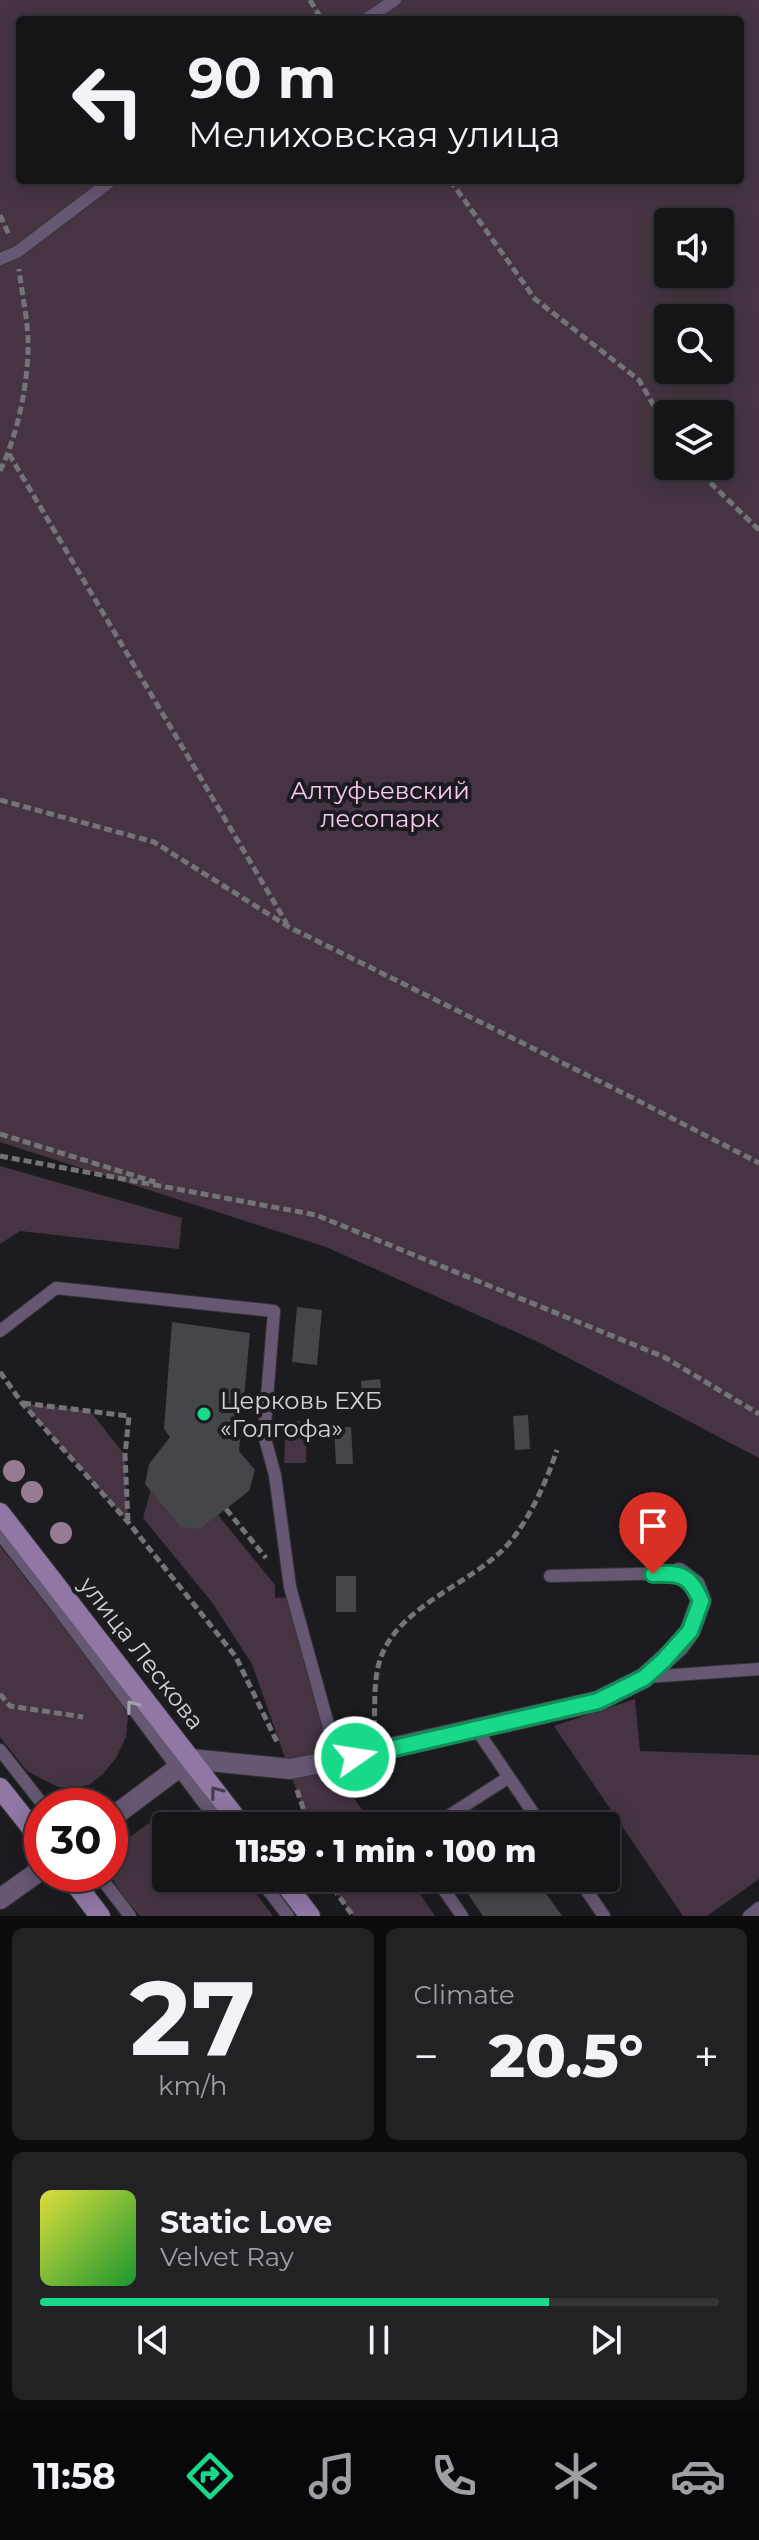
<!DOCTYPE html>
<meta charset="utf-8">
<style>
:root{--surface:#151518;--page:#222225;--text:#f1f3f6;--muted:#9d9fa2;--line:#343437;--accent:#18d989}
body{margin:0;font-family:Montserrat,sans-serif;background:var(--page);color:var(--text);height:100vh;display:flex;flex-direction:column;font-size:30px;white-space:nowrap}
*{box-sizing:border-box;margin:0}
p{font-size:26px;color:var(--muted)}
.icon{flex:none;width:44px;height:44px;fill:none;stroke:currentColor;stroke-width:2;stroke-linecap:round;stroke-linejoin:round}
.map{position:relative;height:1916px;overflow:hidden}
.side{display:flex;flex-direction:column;gap:12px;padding:12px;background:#0c0c0d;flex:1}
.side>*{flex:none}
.top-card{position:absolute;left:16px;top:16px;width:728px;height:168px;border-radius:8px;box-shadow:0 4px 20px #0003,0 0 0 2px var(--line);background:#151518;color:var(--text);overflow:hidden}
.fabs{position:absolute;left:654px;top:208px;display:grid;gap:16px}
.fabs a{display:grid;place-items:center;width:80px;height:80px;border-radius:8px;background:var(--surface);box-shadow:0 4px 20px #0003,0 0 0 2px var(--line);font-size:40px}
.speed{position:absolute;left:24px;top:1788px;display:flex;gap:16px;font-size:40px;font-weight:700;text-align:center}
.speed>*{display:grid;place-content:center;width:104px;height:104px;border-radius:50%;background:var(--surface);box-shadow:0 4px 20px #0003,0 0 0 2px var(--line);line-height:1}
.speed .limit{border:12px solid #d22;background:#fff;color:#111}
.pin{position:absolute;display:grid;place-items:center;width:68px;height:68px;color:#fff;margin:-82px -34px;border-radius:50% 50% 50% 0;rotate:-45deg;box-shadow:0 0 8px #0007}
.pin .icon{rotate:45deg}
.me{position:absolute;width:88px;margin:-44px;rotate:77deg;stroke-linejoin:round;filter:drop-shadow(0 0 6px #0008)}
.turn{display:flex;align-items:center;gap:28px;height:168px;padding:0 40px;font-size:36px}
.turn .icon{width:104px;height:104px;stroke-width:2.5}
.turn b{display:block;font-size:56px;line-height:68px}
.big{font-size:60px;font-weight:800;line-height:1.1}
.side .widget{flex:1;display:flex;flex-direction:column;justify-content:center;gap:12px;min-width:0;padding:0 28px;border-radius:12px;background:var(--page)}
.side .dial{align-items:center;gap:0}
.dial b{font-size:104px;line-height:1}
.song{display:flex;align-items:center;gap:24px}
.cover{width:96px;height:96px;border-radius:12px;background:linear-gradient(135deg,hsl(60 70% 55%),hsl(130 70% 35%))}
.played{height:8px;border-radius:4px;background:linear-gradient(90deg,var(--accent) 75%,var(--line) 75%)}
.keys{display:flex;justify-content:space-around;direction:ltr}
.heat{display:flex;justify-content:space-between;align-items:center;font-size:44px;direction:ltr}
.side .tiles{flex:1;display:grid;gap:12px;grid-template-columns:1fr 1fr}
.widget:last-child{grid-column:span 2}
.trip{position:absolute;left:152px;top:1812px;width:468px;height:80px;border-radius:8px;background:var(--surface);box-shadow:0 4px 20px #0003,0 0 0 2px var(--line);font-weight:800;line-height:80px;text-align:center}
.tab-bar{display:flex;height:128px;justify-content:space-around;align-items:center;background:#08080a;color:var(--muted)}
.tab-bar .icon{width:56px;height:56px}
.tab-bar .current{color:var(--accent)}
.tab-bar b{font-size:36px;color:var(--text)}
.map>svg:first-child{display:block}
.green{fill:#463442;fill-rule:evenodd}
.building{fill:#444649}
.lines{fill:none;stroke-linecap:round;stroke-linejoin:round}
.lane-casing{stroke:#363639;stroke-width:14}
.street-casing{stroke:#363639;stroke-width:22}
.secondary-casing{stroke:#363639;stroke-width:22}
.path{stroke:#747477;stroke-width:5;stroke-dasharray:8 4;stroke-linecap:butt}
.lane{stroke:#665773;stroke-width:12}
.street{stroke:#665773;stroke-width:20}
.secondary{stroke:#9077a4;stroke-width:20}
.tree{fill:#977b92}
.oneway{stroke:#a7a1ae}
.oneway2{stroke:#453c4e}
.route-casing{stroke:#108d59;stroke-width:20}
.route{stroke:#18d989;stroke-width:14}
.poi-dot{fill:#18d989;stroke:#1c1c20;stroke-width:3}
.labels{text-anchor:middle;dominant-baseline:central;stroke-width:8;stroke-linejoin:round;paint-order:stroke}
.park-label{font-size:24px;fill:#fbc8ef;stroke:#1c1c20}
.poi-label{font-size:24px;fill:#d3d3d6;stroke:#1c1c20;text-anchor:start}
.street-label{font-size:24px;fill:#d3d3d6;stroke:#1c1c20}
</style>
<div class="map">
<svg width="759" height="1916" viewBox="0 0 759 1916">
<rect width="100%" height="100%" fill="#1c1c20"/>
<path class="green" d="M0,0H759V1458L538,1342L326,1247L0,1142ZM20,20H740V180H20ZM668,222H720V274H668ZM668,318H720V370H668ZM668,414H720V466H668Z
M0,1166L182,1218L179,1249L20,1231L0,1244Z
M22,1403L90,1411L125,1455L128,1522Z
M286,1420L307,1422L306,1463H284Z
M151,1489L200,1529L218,1515L275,1585V1598L293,1597L338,1760L339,1776L373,1826H309L252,1664L211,1601L143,1518Z
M0,1546L121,1699L128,1716L126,1737L116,1758L103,1774L89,1785L74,1788L58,1787L27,1771L0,1737Z
M635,1699L640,1751L759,1755V1879L707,1916H683L554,1726Z
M169,1811C184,1811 194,1814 204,1826H166V1878H244L273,1916H140C131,1905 118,1892 113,1879C99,1847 148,1826 169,1811Z
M326,1878H409L435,1916H353Z"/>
<path class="building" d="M297,1307L322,1310L317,1365L292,1362Z
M172,1322L250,1333L239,1451L255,1470L249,1491L200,1529L181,1527L145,1484L149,1464L170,1437L164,1429Z
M380,1379L382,1396L362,1398L361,1381Z
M528,1415L530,1449L515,1450L513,1416Z
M334,1427H351L353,1464H336Z
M336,1576H356V1612H336Z
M457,1878H535L562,1916H483Z"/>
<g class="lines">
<defs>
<path id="lane" d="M365,20L395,0
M0,259L17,252L112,180
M0,1331L56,1288L274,1311L264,1435L275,1475L290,1587L338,1760
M0,1534L56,1606L221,1826
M550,1576L679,1573
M647,1677L759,1669
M477,1730L542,1826
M0,1750L44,1806
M433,1826L509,1777
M98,1874L130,1916
M259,1878L288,1916
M436,1878L462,1916
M578,1878L604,1916
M749,1916L759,1908"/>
<path id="street" d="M110,1819L190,1759L290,1769L338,1760L598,1701L644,1678L679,1646L690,1631L701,1601L695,1585L679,1573
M0,1899L42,1869"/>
<path id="secondary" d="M0,1513L242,1826
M0,1788L42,1841
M68,1874L100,1916
M281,1878L310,1916"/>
</defs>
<use href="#lane" class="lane-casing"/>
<use href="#street" class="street-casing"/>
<use href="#secondary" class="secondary-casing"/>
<path class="path" d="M310,0L322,20
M450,180L535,299L639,380L668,430
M0,215L10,237
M9,454L287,924
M693,466L759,530
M0,471C17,436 27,389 28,350C29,324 22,295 19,269
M0,800L154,842L289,927L627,1095L759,1163
M0,1134L155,1182
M0,1156L316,1215L664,1357L759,1414
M0,1372L22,1403L128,1522L236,1657L278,1744
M23,1403L129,1416L125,1455L128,1522
M226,1509L266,1558
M0,1694L10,1706L83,1717
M374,1728C375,1710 374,1690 377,1672C388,1606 472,1587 510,1542C530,1518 547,1480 557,1450
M297,1790L309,1826
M326,1878L353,1916"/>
<use href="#lane" class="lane"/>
<use href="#street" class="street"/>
<use href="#secondary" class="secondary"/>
</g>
<g class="tree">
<circle cx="14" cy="1471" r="11"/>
<circle cx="32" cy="1492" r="11"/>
<circle cx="61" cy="1533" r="11"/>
</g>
<defs><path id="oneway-chevron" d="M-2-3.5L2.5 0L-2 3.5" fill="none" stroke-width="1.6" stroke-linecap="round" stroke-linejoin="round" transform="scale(2)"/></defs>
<use class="oneway" href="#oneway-chevron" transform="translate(132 1706) rotate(-127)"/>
<use class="oneway2" href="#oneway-chevron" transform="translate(216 1792) rotate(-127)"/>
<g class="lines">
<defs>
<path id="route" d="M355,1757L598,1701L644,1678L663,1661L690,1631L701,1601C690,1574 680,1573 653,1574"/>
</defs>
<use href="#route" class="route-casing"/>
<use href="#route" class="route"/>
</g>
<circle class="poi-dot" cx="204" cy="1414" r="8"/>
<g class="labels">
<g class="park-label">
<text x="380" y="790">Алтуфьевский<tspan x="380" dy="28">лесопарк</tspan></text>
</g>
<g class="poi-label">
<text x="220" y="1400">Церковь ЕХБ<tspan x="220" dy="28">«Голгофа»</tspan></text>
</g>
<g class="street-label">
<text transform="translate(142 1653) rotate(52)">улица Лескова</text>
</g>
</g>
</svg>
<div class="fabs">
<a><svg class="icon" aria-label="sound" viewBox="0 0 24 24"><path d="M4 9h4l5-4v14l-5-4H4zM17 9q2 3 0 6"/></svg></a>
<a><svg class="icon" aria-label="search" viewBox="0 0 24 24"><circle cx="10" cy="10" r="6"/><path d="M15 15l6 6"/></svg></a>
<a><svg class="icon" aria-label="layers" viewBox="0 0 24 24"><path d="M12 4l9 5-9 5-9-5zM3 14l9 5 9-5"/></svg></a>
</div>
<div class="speed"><div class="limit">30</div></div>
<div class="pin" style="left:653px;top:1574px;background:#d93025"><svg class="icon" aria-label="arrive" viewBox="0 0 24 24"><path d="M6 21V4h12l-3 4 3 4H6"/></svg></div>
<svg class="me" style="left:355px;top:1757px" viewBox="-20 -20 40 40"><circle r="17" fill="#18d989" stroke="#fff" stroke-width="3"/><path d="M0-11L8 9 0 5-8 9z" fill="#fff"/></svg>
<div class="trip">11:59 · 1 min · 100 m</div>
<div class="top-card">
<div class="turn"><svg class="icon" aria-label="left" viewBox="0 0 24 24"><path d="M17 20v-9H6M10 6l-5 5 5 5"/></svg><div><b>90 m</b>Мелиховская улица</div></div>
</div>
</div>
<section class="side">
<div class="tiles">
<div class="widget dial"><b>27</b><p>km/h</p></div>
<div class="widget"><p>Climate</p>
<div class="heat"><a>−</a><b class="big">20.5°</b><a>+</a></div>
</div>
<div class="widget">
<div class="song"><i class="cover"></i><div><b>Static Love</b><p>Velvet Ray</p></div></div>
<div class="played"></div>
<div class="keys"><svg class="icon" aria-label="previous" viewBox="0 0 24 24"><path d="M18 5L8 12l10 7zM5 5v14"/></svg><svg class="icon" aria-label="pause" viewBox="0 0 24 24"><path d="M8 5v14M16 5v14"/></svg><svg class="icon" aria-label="next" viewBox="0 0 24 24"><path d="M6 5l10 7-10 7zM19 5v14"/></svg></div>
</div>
</div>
</section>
<nav class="tab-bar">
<b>11:58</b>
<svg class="icon current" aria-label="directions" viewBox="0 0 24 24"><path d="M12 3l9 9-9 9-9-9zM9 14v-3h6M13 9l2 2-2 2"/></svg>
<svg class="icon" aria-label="music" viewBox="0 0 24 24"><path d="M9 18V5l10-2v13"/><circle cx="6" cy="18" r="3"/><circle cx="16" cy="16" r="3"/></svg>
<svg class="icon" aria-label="phone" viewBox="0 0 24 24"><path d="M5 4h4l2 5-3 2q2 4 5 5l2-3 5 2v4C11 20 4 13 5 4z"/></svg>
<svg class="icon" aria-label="climate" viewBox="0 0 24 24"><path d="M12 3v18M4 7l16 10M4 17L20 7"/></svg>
<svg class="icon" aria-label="car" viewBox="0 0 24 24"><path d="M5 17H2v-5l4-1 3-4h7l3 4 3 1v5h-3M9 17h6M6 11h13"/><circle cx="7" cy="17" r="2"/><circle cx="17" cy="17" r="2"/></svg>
</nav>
